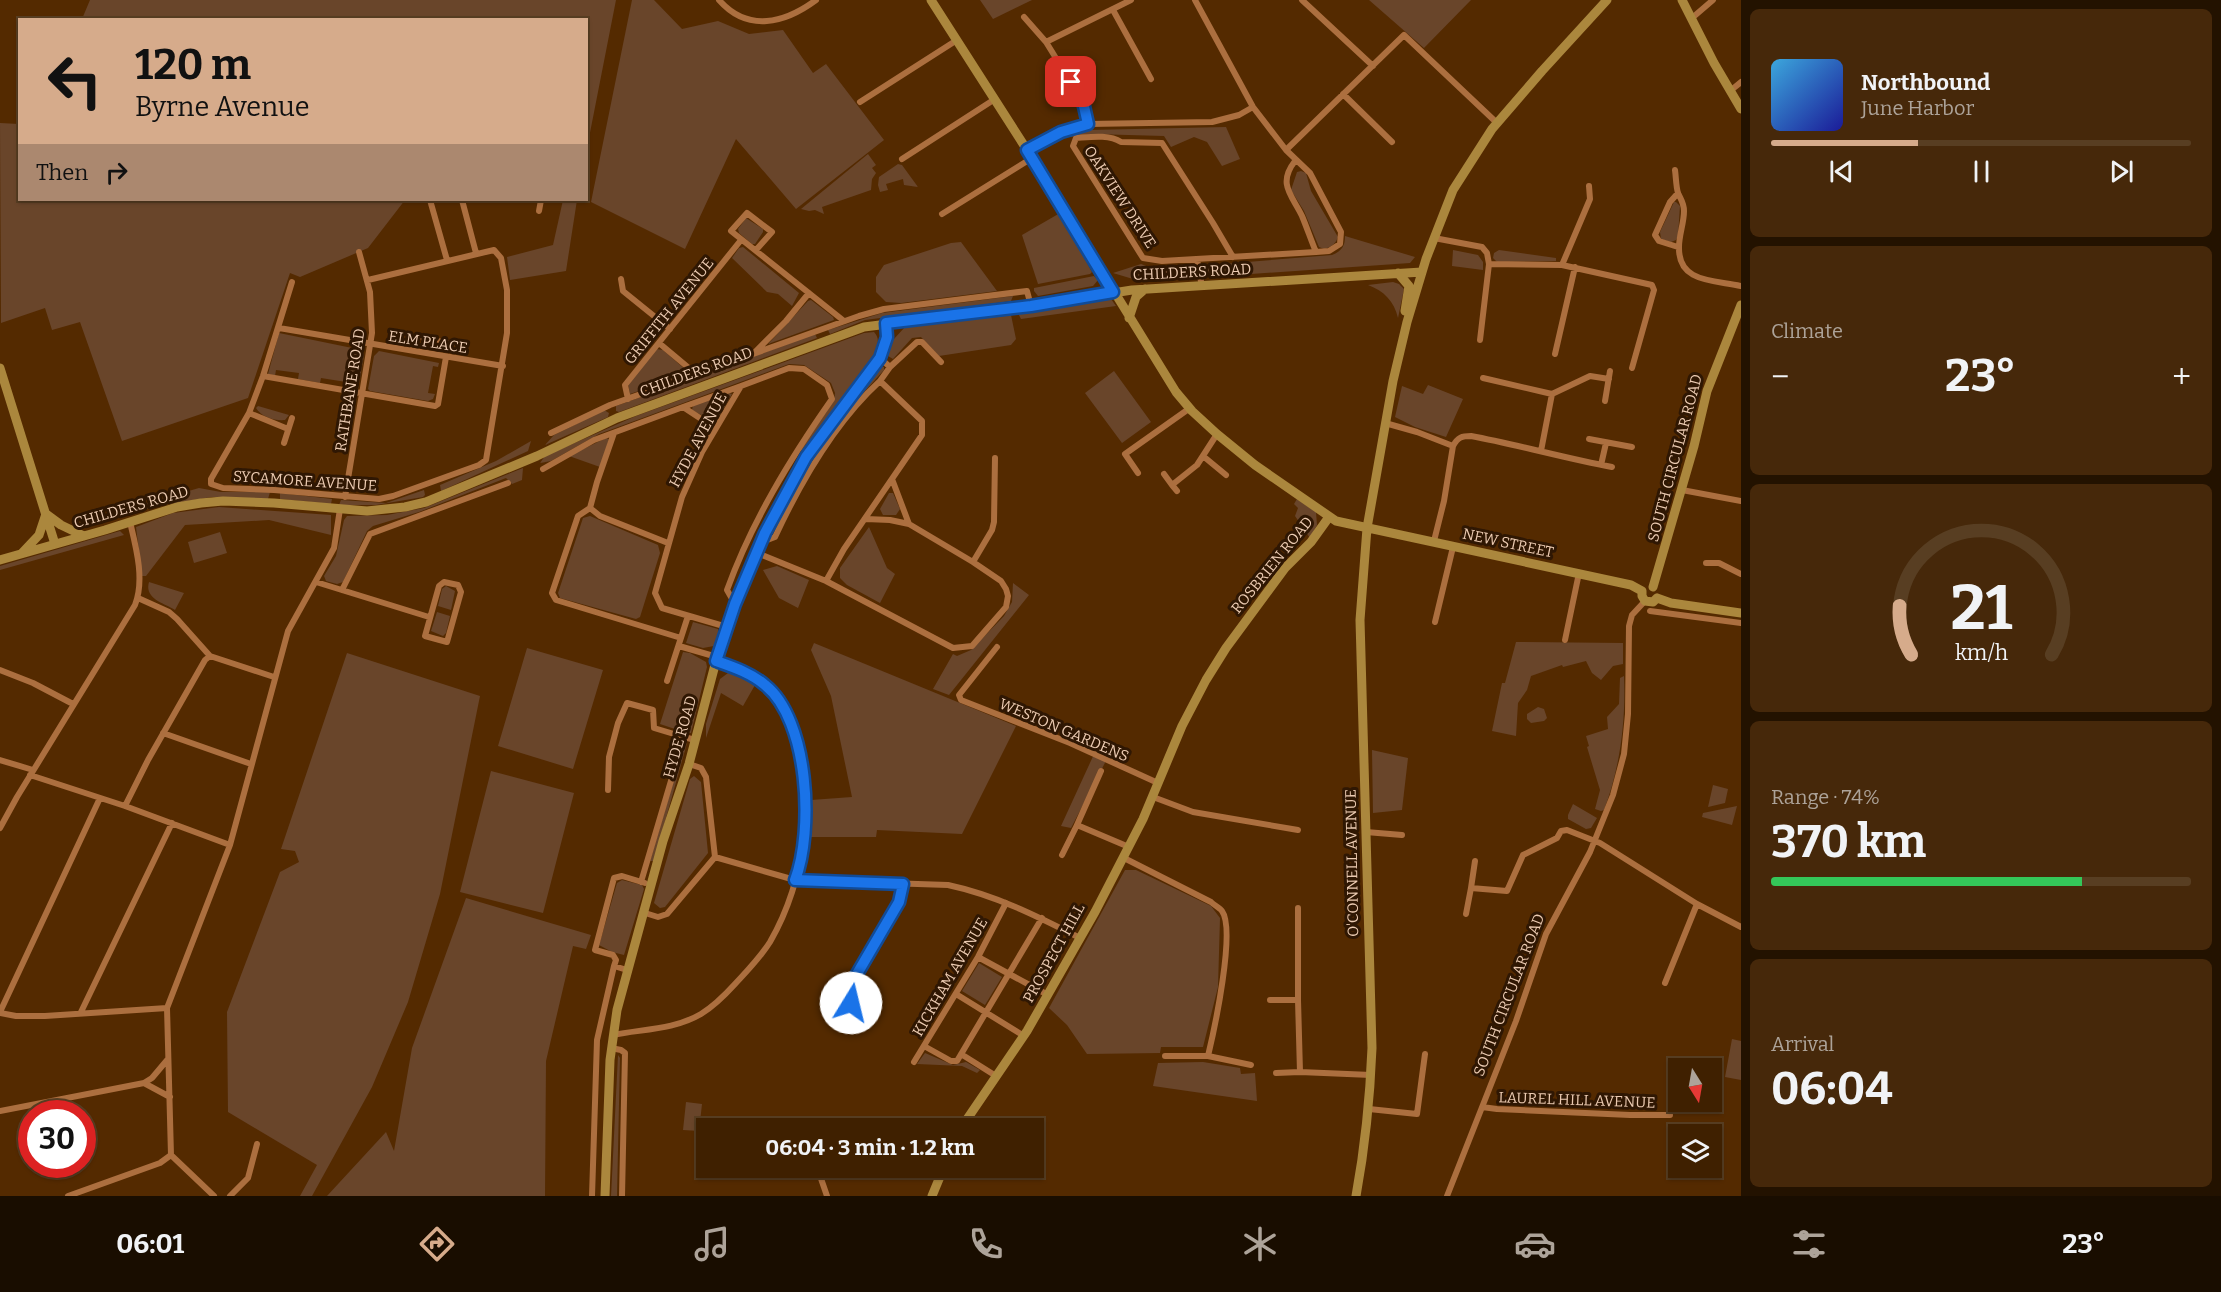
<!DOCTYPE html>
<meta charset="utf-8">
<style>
:root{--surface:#3f2000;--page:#46280a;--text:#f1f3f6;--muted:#ada399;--line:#583e22;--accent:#d6ab8b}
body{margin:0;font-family:Bitter,serif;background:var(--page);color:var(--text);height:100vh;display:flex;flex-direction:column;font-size:22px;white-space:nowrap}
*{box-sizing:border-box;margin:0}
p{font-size:20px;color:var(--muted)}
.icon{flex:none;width:33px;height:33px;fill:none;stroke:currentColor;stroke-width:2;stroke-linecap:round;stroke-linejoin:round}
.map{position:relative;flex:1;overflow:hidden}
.panel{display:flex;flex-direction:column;gap:9px;padding:9px;background:#231200;width:480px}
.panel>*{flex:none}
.banner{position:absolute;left:18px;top:18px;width:570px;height:183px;border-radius:0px;box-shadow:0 2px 4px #0004,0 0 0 2px var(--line);background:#d6ab8b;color:#111;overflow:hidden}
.needle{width:39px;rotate:169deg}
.buttons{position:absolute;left:1668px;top:1058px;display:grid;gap:12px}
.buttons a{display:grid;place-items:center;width:54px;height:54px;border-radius:0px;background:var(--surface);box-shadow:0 2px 4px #0004,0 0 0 2px var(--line);font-size:30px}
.speed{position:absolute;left:18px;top:1100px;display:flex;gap:12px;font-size:30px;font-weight:700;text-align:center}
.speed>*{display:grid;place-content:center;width:78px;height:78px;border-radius:50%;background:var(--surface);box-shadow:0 2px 4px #0004,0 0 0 2px var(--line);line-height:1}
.speed .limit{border:9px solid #d22;background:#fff;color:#111}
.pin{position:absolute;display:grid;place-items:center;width:51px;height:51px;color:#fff;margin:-26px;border-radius:12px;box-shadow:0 3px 9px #0006}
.me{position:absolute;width:66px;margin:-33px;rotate:9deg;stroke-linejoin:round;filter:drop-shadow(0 0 4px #0008)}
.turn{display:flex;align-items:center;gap:21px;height:126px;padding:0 18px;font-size:27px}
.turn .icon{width:78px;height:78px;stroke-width:2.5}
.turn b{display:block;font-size:42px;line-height:51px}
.then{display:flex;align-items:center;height:57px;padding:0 18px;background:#0003;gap:12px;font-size:22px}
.big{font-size:45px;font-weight:700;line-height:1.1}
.panel .widget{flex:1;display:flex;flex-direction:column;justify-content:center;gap:9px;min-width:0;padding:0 21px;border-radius:9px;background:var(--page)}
.panel .dial{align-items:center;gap:0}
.dial svg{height:156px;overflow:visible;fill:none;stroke:var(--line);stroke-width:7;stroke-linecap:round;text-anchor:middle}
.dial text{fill:var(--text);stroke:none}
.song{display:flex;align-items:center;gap:18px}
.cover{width:72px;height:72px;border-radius:9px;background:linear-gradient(135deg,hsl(200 70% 55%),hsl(240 70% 35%))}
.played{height:6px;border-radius:3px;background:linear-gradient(90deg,var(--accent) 35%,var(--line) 35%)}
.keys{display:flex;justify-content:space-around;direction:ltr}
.heat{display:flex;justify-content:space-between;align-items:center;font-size:33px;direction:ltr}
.charge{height:9px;border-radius:4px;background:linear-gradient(90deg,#34c759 74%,var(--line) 0)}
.trip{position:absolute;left:696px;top:1118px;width:348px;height:60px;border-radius:0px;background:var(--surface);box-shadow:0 2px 4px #0004,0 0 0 2px var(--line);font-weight:700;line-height:60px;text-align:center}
.tabs{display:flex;height:96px;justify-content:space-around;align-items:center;background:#190d00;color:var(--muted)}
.tabs .icon{width:42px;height:42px}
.tabs .current{color:var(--accent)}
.tabs b{font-size:27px;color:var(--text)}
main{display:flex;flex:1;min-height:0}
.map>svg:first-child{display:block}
.green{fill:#69452a}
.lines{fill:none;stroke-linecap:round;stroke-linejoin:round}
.street{stroke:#ac6f3f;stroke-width:6}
.secondary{stroke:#ab873d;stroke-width:9}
.route-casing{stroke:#114b97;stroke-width:15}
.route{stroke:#1a73e8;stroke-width:10}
.labels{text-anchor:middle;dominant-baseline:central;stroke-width:6;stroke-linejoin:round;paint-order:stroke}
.street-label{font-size:15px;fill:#eccbb2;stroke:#2f1703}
</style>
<main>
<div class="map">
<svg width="1741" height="1196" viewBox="0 0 1741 1196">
<rect width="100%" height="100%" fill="#542a00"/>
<path class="green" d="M90,0H616L587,148L586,20L82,19Z
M632,0H654L682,29L718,21L749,34L783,30L813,73L826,64L884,140L796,209L736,139L685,249L591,202Z
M980,0H1032L993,19Z
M1369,0H1471L1424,48Z
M0,123L19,124L20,200H405L368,248L300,277L290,273L248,398L122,441L80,322L52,330L45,308L1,323Z
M1226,127L1240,159L1222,166L1207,142L1194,137L1171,147L1164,136L1092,134L1062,138L1060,135L1088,130Z
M868,154L876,165L872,168L876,173L872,179L871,190L822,207L824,214L815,210L809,211L801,209Z
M898,164L902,165L918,187L904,185L903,179L886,184L888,190L880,192L878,185L879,177Z
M1301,171L1306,173L1311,191L1338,237C1335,245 1331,247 1324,249L1319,247L1304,211L1291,190L1297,172Z
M563,200H577L566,271L510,280L507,257L553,245Z
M1674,202H1676L1680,206L1678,236L1676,240L1671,242L1661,239L1660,232Z
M1060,213L1092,272L1090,274L1038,284L1022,235Z
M746,218L763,229V232L755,244H752L739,233L738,229Z
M1345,236L1415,257L1410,263L1209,277L1207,268L1210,265L1332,255C1342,251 1345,246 1345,236Z
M961,242L997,291L901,303L886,302L876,292V277L884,265L951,243Z
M743,247L799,293L792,306L778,294L767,292L732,258L739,248Z
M1453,250L1478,255L1483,262V270L1452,266Z
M1499,250L1556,258V261L1497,262L1493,258L1494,253Z
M1141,264L1149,267L1185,266L1189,269L1190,278L1143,282L1113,273Z
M1094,276L1098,280L1093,286L1038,296L1034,291V288Z
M1393,282L1399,284L1404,289L1398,318C1394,301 1384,291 1368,285Z
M1013,296L1011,301L865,320L830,334L828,330L882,313Z
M1098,298L1111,299L1116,306L1021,319L1017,311Z
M811,300L833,317L834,320L768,344L808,301Z
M994,314L1011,315L1016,339L1011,345L939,356L921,337L912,338L893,359L888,356L893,340L905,327Z
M874,332C881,339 877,347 874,355L802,451L800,450L834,401L835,393L831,383L804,365L789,364L599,434L551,461L540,463L545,456L636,416L864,333Z
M279,333L362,350L364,355L358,389L345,387L346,382L321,378L320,383L298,379L299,373L276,370L275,376L268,374Z
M815,334L817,338L619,412L616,411V406Z
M656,349L663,350L687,371L688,374L630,394L628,384Z
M379,351L439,363L438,367L433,366L428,393L435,394L433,399L428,401L370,391L368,389L374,356Z
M880,366L884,367V370L846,412L816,457L813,456L843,411Z
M1114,371L1151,422L1122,443L1085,393Z
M1428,385L1463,399L1446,437L1415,427L1395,417L1402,386L1423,394Z
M729,393L732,394L717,420L712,421L692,410L693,405Z
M258,406L289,415L285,420C275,421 261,417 256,408Z
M604,410L609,413L608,417L545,445L554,435Z
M606,438L609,439L600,467L569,456Z
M531,441L528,451L441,491L440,485L496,461Z
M523,468L522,480L512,484L506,478L419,512L373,526L367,531L343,582L337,584L326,581L324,576L336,556L344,520L347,516L387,515L424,508Z
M199,488L221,492H270L268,499L212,497L157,506L103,522L75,524Z
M424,490L425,495L423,497L376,505H339L341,500L386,503Z
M280,493L332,499L331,504L280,499Z
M889,493H893L900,509L896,515H883L880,509Z
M1297,499L1316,512L1317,525L1310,538L1295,516L1298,508L1294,504Z
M219,507L331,515V535L269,520L185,525L146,576H142L136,527L173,513Z
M590,516L658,545L660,553L640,617L636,619L560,598L558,593L583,518Z
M869,527L887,568L895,574L880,603L847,585L840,578V568Z
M120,531L124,535L0,570V566Z
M220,532L227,553L194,563L188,542Z
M777,566L809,580L798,608L779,598L763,570Z
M149,582L184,593L175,610C164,603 144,599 149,582Z
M1013,583L1029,595L949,695L933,689L953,654L957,656L971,650L1004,616L1012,602Z
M446,586L455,591L451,610L438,606L442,589Z
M437,612L450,616L446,633L443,636L431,631Z
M693,622L718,629L719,636L714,646L703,648L686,643Z
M1516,642L1623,643V664L1613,666L1601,680L1592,673L1586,661L1563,667L1562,665L1531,676L1527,690L1518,703L1516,736L1492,731L1502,683H1505Z
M814,643L1016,726L962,834L877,830L876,837H809L811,800L852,797L831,696L811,650Z
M527,648L603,670L573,769L498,746Z
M683,652L690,653L706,662L707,667L691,733H687L660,724Z
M347,653L480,696L440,894L408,1002L372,1087L312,1196H300L317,1165L228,1112L227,1012L280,872L299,862L295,851L281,849Z
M728,673L750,677L755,685L743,706L721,693L706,738V724L720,679Z
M1624,676C1626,721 1620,768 1604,810L1601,811L1595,809L1600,790L1587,747L1589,746L1586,736L1608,729L1607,717L1619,704L1620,678Z
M1538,707L1544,709L1547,718L1544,721L1531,723L1527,719V714Z
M687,743L654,861H650L684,745Z
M1372,750L1408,758L1402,810L1373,813Z
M1095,752L1108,757L1071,828L1061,826Z
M491,771L574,793L543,913L460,892Z
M694,776L701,782L708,853L665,907L660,908L654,903L690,779Z
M1713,785L1728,789L1725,803L1708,807Z
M1573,804L1597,818L1591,828L1586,829L1568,819V815Z
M1737,806L1732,825L1702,817L1703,813Z
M1125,870H1136L1211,906L1220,918L1218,987L1203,1047H1161L1160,1053L1087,1054L1067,1025L1049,1008Z
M622,880L642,885L644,889L624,955L612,952L599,945L617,883Z
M466,898L591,935L586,949L573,946L546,1061L545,1196H327L386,1132L394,1151L412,1048Z
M979,963L1002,977L985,1005L962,991Z
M1732,1039L1741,1041V1080L1725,1077Z
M925,1053L953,1065L966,1062L980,1070L977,1073L962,1066L917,1064Z
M618,1055L620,1058L617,1196H611Z
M1203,1062L1240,1068L1241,1074L1255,1073L1257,1101L1153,1086L1158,1063Z
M686,1102L702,1104L699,1131L683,1130Z"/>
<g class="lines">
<path class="street" d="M719,0C748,33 785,23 816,0
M1195,0L1253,107L1286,150L1310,173L1341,232L1340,244L1329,251L1316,252L1162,261L1143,258L1073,146L1076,138C1090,137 1109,134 1121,142L1162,143L1213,223L1233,257
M1302,0L1373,66
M1113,10L1151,79
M1024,17L1046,42L1083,102L1088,124L1212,122L1239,115L1253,107
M1692,18L1713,0
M1046,42L1131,0
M1730,91L1741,82
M1343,94L1392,142
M860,102L957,40
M1027,150L1061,132L1088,124
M1286,150L1404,35L1497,123
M902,159L995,99
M1295,161C1277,184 1292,195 1302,216C1307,228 1311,240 1316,252
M1675,170C1676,177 1676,187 1678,193C1681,200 1684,203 1684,211C1684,223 1679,235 1679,247C1678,283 1714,280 1741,286
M1678,193L1670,202L1655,235L1659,241L1678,247
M430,200L447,260
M462,200L476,253
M539,211L541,200
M942,214L1032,158
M1434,238L1482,247L1487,253L1489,264L1480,340
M756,250L772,232L747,213L731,231L844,321
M1197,259L1202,287
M1489,264L1562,265L1652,285L1654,290L1632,368
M1562,265L1590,199L1589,186
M621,279L623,291L670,329
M292,282L263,376L249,413L211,479V484L223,488L274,490L379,499L393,496L479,465L486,460L507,333V290L501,258L494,250L368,280
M279,328L503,366
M423,338L452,344
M659,343L696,374
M755,352L786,321L809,293
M1555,354L1575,267
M890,367L917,342H922L941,362
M263,376L435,406L438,404L446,357
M1483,378L1552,394L1590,376L1609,379
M628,399L625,385L741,240
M1605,401L1610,371
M683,407L741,386
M249,413L288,429
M1385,423L1417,432L1453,446L1444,501L1434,541
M551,433L610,405L859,316L884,309L1027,291L1031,306
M614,433L597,482L590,508L600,516L668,543
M1589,439L1632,447
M284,443L292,418
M1453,446C1458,437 1462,436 1471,436C1519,445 1564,458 1612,467
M1541,451L1552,394
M1203,456L1226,475
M1601,465L1606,443
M543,469L594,440L683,407L715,428
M1138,473L1125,454L1190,408
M1164,474L1172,485
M892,479L909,524
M1682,490L1741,501
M1177,491L1172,485L1197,465L1217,434
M345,497L372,333L370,292L359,252
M590,508L578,516L552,593L556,600L681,638
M762,542L775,537C801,481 834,423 880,381
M757,553L826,581L953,648L972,646L1006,607L1008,596L1006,589L1001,581L973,562L909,524L890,520L866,519
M973,562L992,530L994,522L995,458
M1706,563H1719L1741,574
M826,581L844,549L922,435V421L880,381L890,367L880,358
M316,582L429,617
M444,582L458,585L461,592L447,642L425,636L439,586Z
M342,590L370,534L508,483
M138,598L169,612L177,619L210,656L274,677
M1650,611L1741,623
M1435,622L1453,547
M727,627L662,608L655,593L682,497L702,452L741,386L789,368L804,369L827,385L832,399C790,459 752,521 727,590L735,604
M1565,640L1579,573
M679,646L717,657
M997,647L959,695L961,700L1070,743L1158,783
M0,670L33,683L73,704
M667,681L688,616
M163,733L251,764
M0,760L33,770
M689,764L701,768L706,777L715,857
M30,775L125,806L230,845
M608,790L609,757L618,723L627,703L653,710L654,728L684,737
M1153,797L1193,812L1298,830
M125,806L148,760L205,660L210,656
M1077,825L1101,771
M0,828L17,797L135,605C145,580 136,547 130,522
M1366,832L1402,835
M1062,855L1077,825L1129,847
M1124,858L1211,902C1214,905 1220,908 1222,911C1236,930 1214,1031 1208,1056H1165
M1475,861L1471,888L1507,891L1523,855L1557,838L1561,831L1567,830L1600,843L1697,904L1741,927
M641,882L684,737L695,740
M645,913L658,917L667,914L715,857L795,880L948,885C995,895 1037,916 1080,938
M1466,914L1471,888
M978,957L1048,995
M627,970L614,966L616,960L613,955L595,950L614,878L622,876L645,883
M1665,983L1697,904
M831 1000a10 10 0 1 1 20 0a10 10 0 1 1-20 0Z
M847,991L899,902L903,884
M956,994L1024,1036
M1270,1000H1298L1300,1072
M1298,1000V908
M0,1012L100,798
M81,1012L172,823
M0,1013L16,1016H45L167,1008
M613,1035C642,1029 674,1030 701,1014C714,1006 725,995 735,984C748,970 760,958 770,942C804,883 820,790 792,726C785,711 778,695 765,685C750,673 733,667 716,661
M924,1046L951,1061H957L1042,918
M616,1049L621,1050L625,1053L622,1196
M961,1054L996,1076
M1208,1056L1251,1065
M914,1062L978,957L1006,903
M1276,1073L1300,1072L1371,1075
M144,1083L170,1097
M1482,1107L1497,1109L1630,1115H1670
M1369,1109L1417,1114L1425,1054
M0,1111L144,1083L152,1078L168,1059
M817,1167L827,1196
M68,1196L160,1163L171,1155
M214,1196L171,1155L167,1008L230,845L288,631L334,548L340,509
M230,1196L248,1178L257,1144
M592,1196L597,1040L614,966
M1447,1196L1516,1021L1546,934L1590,852L1613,795L1624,754L1628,714L1629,626L1632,615L1645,601"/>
<path class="secondary" d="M931,0L1027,150L1176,392L1192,411L1217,434L1255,465L1336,521L1631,585L1642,591
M1682,0L1714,63L1741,109
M1398,273L1409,286L1405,311
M1129,318L1136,297L1145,289
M0,368L55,544
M22,553L39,535L46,514L61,525L84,536
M0,560L105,530L177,507L201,503L223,501L274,503L367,511L405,507L426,502L537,456L617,418L864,327L1031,306L1132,290L1422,272
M1653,587L1694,446L1707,391L1741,305
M1642,591V596L1645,601L1653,602L1657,598
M1657,598L1671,603L1741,613
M961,1128L1027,1031L1095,912L1143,819L1182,726L1206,680L1226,648L1285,568L1311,542L1329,517
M605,1196L610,1060L617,1010L663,841L689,764L716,661L735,604L765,533L806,457L880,358L887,337L886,323
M932,1196L944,1167
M1356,1196C1365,1147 1370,1098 1372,1048L1360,620L1367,528L1393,381L1407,322L1426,259L1453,190L1492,129L1542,71L1607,0"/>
</g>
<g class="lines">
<defs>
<path id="route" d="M851,1003V996L847,991L899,902L903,884L795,880C814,831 809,720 765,685C751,673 733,667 716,661L735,604L765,533L806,457L880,358L887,337L886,323L1031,306L1113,292L1027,150L1061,132L1088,124L1083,102L1071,82"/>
</defs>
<use href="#route" class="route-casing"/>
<use href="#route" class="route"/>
</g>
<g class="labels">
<g class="street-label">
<text transform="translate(1120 197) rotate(57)">OAKVIEW DRIVE</text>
<text transform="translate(1192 272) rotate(-3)">CHILDERS ROAD</text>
<text transform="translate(669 311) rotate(-51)">GRIFFITH AVENUE</text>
<text transform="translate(428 342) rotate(9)">ELM PLACE</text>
<text transform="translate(696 372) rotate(-20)">CHILDERS ROAD</text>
<text transform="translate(350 390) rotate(-81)">RATHBANE ROAD</text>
<text transform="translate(698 440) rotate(-62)">HYDE AVENUE</text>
<text transform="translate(1675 458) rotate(-75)">SOUTH CIRCULAR ROAD</text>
<text transform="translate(305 481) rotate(4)">SYCAMORE AVENUE</text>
<text transform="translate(131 507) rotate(-16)">CHILDERS ROAD</text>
<text transform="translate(1508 543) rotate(12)">NEW STREET</text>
<text transform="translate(1272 565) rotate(-51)">ROSBRIEN ROAD</text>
<text transform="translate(1064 730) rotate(23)">WESTON GARDENS</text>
<text transform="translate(680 737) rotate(-74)">HYDE ROAD</text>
<text transform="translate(1352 863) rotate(-91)">O'CONNELL AVENUE</text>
<text transform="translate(1054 953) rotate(-61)">PROSPECT HILL</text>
<text transform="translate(950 977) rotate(-60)">KICKHAM AVENUE</text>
<text transform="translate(1509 995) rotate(-69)">SOUTH CIRCULAR ROAD</text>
<text transform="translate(1577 1100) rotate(2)">LAUREL HILL AVENUE</text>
</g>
</g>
</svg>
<div class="buttons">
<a><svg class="needle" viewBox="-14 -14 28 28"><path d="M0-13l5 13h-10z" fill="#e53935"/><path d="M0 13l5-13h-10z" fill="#ada399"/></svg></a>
<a><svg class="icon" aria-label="layers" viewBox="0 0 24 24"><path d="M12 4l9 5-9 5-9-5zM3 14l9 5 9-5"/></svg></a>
</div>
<div class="speed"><div class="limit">30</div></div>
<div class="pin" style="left:1071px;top:82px;background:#d93025"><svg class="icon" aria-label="arrive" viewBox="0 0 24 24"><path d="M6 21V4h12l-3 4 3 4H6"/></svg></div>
<svg class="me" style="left:851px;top:1003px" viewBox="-20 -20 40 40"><circle r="19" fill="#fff"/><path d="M0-13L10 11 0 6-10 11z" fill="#1a73e8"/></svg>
<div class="trip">06:04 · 3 min · 1.2 km</div>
<div class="banner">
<div class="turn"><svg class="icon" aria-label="left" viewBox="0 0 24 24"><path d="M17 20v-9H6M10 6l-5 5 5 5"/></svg><div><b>120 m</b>Byrne Avenue</div></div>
<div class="then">Then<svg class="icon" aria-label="right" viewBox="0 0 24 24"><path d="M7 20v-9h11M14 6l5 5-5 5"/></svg></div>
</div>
</div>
<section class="panel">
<div class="widget">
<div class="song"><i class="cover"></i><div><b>Northbound</b><p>June Harbor</p></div></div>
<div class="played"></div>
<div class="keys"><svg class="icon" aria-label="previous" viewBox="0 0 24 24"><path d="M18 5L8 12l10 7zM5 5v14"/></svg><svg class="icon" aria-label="pause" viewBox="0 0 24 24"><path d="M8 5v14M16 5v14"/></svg><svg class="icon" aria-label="next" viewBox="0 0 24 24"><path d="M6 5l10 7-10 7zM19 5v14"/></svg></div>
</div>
<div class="widget"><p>Climate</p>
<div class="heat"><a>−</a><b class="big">23°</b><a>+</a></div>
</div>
<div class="widget dial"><svg viewBox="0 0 100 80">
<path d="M14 69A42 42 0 1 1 86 69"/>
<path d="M14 69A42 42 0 0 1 8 44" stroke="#d6ab8b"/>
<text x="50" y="56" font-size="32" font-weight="700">21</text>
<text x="50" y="72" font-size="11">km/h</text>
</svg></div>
<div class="widget"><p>Range · 74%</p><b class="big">370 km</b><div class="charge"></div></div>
<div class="widget"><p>Arrival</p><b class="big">06:04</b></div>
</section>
</main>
<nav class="tabs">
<b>06:01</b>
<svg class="icon current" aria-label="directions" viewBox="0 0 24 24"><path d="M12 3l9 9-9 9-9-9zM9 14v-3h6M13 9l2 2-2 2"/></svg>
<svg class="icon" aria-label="music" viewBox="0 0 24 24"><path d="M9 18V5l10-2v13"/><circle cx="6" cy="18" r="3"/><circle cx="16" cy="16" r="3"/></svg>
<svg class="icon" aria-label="phone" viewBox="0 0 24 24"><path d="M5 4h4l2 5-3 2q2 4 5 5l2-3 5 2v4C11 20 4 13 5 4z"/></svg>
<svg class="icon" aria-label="climate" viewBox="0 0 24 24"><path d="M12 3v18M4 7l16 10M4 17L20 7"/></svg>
<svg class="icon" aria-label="car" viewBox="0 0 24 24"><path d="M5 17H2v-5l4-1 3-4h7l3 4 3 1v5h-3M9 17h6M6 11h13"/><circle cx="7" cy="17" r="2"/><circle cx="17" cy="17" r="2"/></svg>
<svg class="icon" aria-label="filters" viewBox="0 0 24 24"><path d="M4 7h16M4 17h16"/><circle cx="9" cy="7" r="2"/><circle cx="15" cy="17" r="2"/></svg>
<b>23°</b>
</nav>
